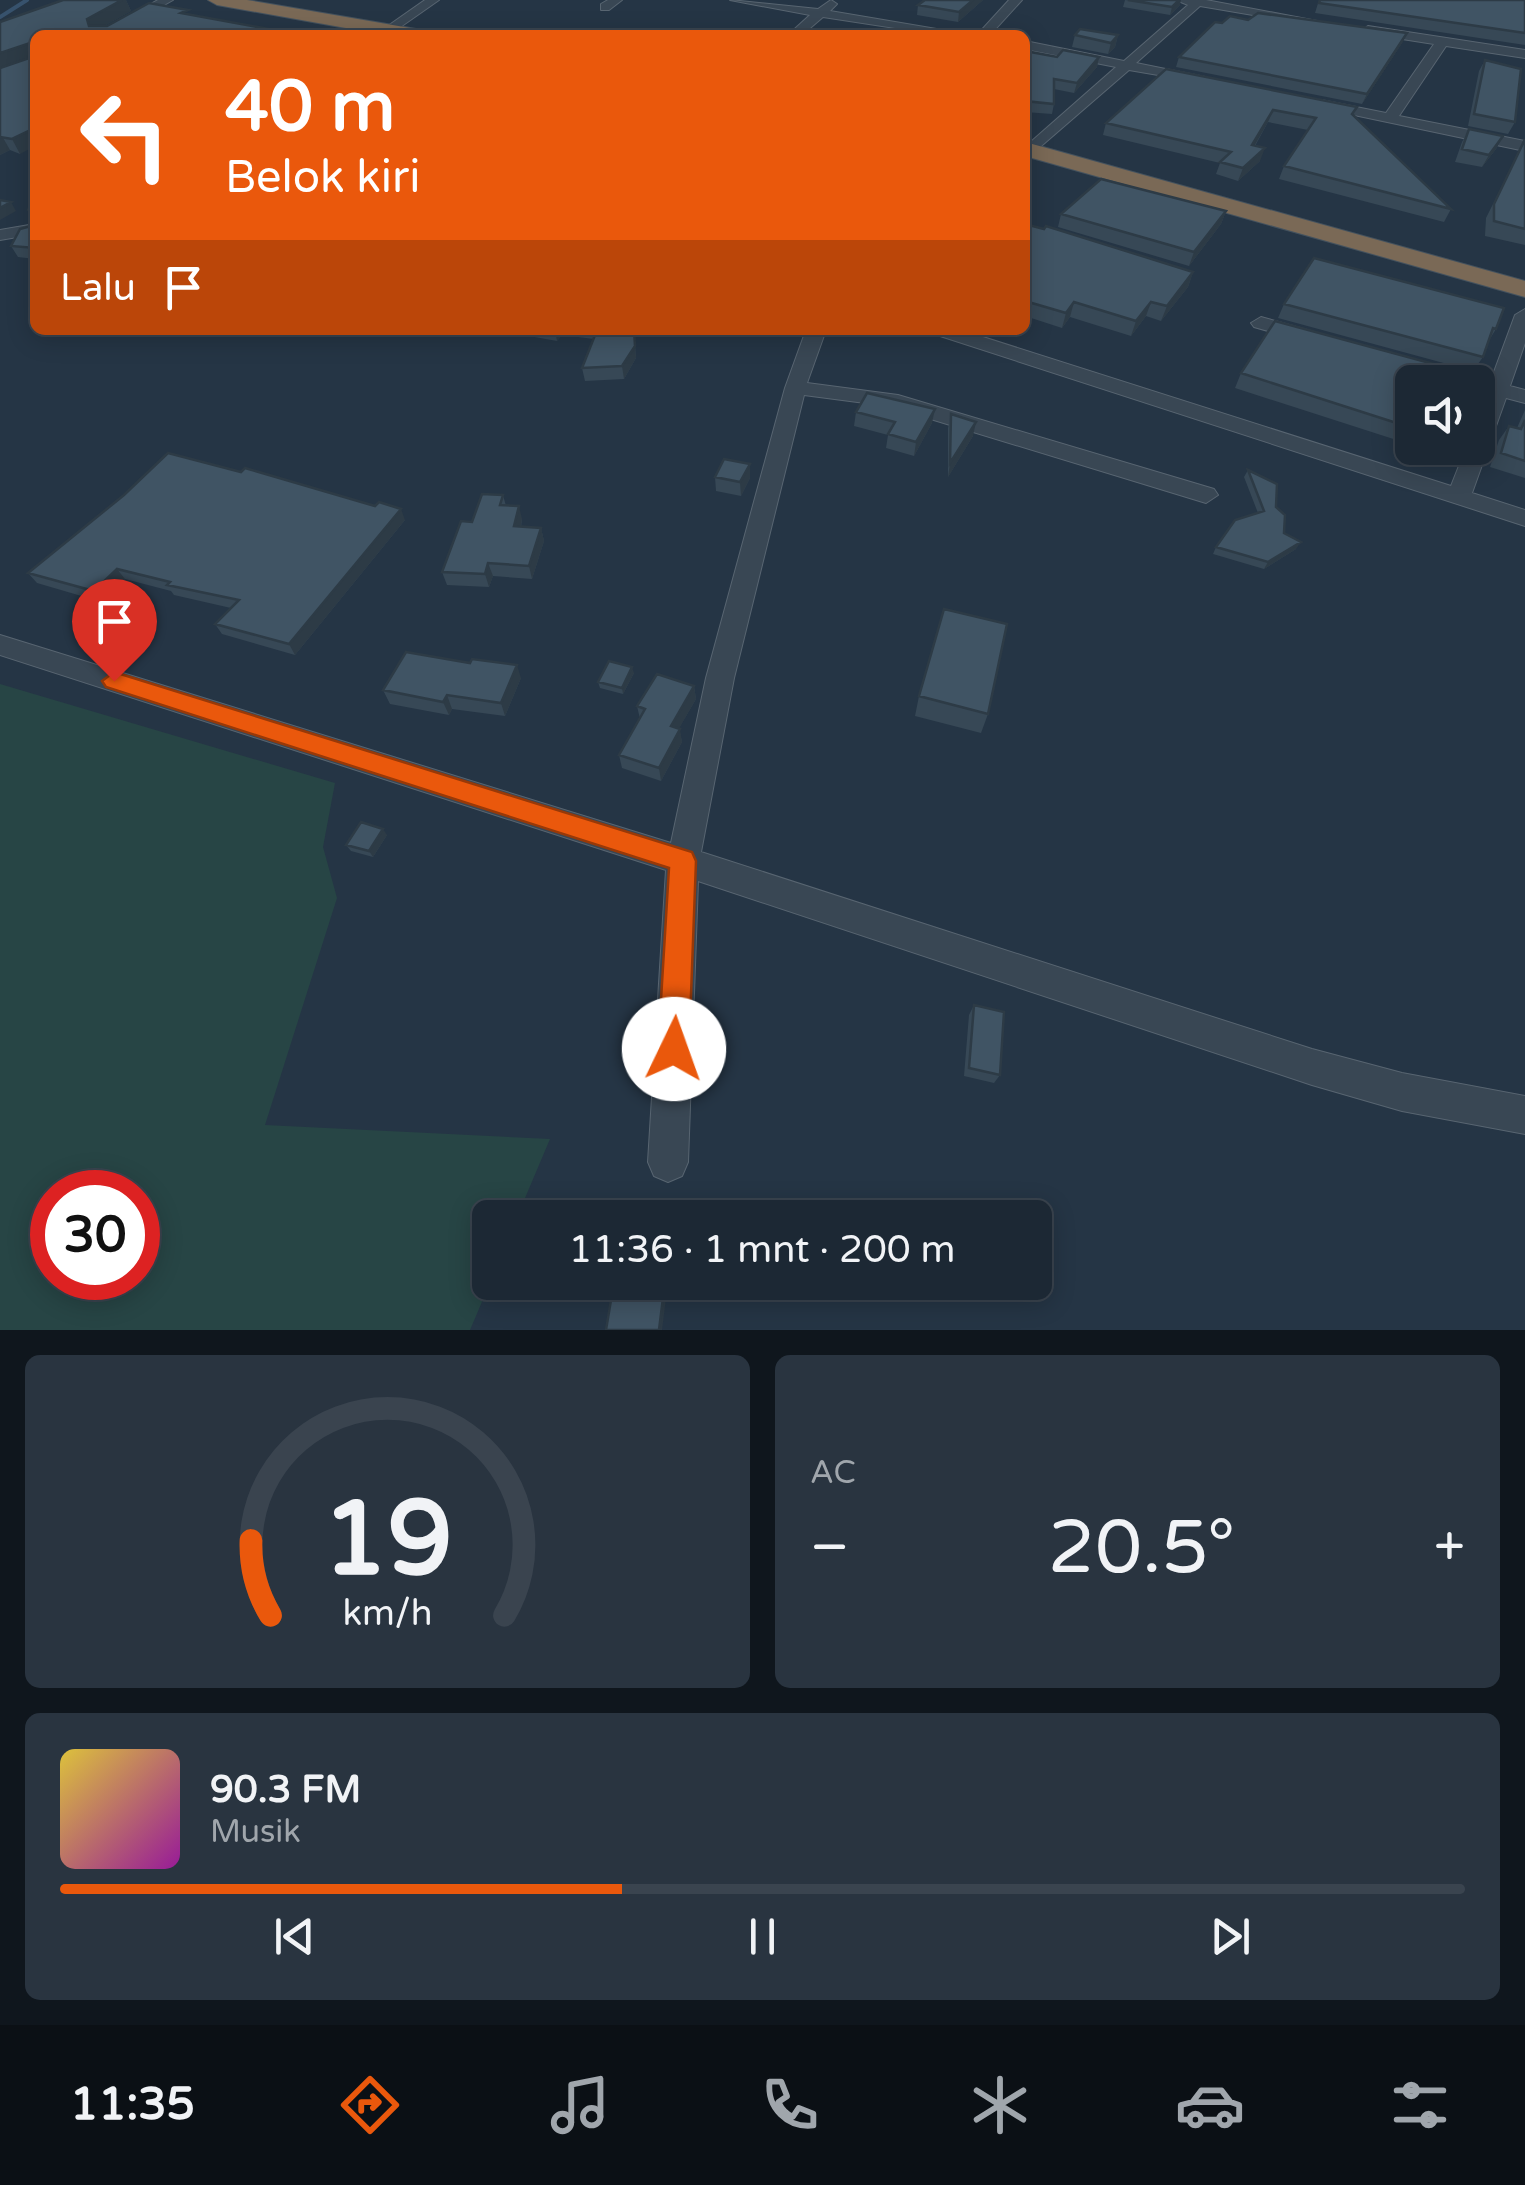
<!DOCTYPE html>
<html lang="id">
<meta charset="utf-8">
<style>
:root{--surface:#1c2834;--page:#293440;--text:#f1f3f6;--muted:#a0a6ac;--line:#3a444f;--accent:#ea580c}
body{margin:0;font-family:"Varela Round",sans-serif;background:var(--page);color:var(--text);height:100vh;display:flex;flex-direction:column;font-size:38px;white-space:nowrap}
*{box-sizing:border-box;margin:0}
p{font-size:32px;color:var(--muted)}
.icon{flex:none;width:55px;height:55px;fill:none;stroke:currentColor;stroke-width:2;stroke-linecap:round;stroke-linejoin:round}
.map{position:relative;height:1330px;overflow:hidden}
.side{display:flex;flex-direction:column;gap:25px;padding:25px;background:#0f161d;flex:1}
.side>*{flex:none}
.guide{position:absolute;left:30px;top:30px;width:1000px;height:305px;border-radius:15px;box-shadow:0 5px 25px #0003,0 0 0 2px var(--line);background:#ea580c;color:#fff;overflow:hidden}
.buttons{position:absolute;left:1395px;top:365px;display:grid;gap:20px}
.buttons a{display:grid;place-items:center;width:100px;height:100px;border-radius:15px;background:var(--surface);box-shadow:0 5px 25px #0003,0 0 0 2px var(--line);font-size:50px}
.speed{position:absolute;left:30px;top:1170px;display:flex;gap:20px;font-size:50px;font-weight:700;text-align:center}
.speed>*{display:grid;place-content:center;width:130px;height:130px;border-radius:50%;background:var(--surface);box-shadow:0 5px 25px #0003,0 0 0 2px var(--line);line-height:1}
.speed .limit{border:15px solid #d22;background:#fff;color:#111}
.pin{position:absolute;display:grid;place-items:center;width:85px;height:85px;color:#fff;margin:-102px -42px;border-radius:50% 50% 50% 0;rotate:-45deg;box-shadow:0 0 10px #0007}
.pin .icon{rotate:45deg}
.me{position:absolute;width:110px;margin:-55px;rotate:3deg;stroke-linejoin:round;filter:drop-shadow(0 0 8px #0008)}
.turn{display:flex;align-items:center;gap:35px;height:210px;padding:0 30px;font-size:45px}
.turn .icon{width:130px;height:130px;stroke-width:2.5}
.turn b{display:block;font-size:70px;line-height:85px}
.then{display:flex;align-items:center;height:95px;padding:0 30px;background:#0003;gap:20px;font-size:38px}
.big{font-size:75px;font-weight:600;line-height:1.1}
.side .tile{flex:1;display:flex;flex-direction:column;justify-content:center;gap:15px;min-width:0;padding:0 35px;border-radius:15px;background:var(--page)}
.side .dial{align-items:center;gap:0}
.dial svg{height:260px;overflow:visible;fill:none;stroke:var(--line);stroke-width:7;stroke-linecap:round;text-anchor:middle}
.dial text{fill:var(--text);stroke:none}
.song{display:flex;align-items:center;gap:30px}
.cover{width:120px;height:120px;border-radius:15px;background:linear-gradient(135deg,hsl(50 70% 55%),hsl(300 70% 35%))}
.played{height:10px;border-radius:5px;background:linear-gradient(90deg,var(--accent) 40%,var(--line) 40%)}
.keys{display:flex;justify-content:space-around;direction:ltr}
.heat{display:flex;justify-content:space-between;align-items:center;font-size:55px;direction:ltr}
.side .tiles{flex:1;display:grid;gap:25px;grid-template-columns:1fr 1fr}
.tile:last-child{grid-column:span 2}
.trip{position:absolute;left:472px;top:1200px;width:580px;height:100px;border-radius:15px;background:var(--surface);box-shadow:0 5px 25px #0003,0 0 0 2px var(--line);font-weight:600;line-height:100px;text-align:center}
.dock{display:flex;height:160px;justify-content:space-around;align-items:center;background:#0b1015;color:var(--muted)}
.dock .icon{width:70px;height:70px}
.dock .selected{color:var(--accent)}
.dock b{font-size:45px;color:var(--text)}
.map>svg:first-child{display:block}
.green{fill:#274545;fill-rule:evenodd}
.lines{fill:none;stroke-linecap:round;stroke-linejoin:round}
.stream{stroke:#37526d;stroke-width:4}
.minor-casing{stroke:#586571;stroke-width:2}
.highway-casing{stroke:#44525e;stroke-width:2}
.minor{fill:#394754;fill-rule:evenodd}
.highway{fill:#7a6956;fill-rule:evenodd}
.wall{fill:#374856}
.shaded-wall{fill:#2d3b46}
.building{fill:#405464;stroke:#2d3b46;stroke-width:2.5}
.route{fill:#ea580c;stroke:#983908;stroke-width:2.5}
</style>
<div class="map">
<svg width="1525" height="1330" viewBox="0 0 1525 1330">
<rect width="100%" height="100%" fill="#253545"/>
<path class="green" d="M0,684L335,783L323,847L337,898L265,1125L550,1139L517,1217L490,1218V1283L470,1330H0ZM52,1192H138V1278H52Z"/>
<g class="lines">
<path class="stream" d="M0,17L27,0"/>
<defs>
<path id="minor" d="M158,0H173L111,35H95Z
M425,0H439L389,35H375Z
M608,0H622L609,10H601V4Z
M730,0L818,9L831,0L837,4L830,11L972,35H941L823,17L802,35H788L810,15Z
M1009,0H1022L990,35H977Z
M1176,0H1206L1317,21L1311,25L1200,6L1136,63L1205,77V83L1129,70L1025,160V147L1116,67L1025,49V41L1124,61L1188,5Z
M1368,26L1525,50V58L1446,46L1399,116L1525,141V151L1316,107L1314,104L1321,100L1386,113L1434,44L1364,33L1362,30Z
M35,224V234L0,240V230Z
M1525,309V343L1510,386L1525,390V403L1506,398L1472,493L1525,510V526L934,334L931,330H961L1451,486L1466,448H1478V416L1487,392L1478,389V382H1468L1478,377L1491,380L1515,315Z
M1261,317L1314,332L1317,336L1307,342L1254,327L1251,323Z
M806,330H826L807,383L898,395L1214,489L1218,495L1206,503L888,406L804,395L734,678L701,852L1312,1049L1402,1073L1525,1096V1134L1402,1111L1312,1085L698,881L688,1162L682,1176L668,1182L654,1176L648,1162L666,870L0,655V635L671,843L706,678L785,388Z"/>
<path id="highway" d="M208,0H247L416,29L425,35H385L217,5Z
M1025,142L1525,281V297L1025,156Z"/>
</defs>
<use href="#minor" class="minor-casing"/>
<use href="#highway" class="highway-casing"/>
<use href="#minor" class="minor"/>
<use href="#highway" class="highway"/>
</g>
<path class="wall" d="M63,0H126L131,11L104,26L190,15L35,35L20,154L10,150L0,155V22Z
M983,0L958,22L917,15L918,5Z
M1125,0L1180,5L1170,15L1123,7Z
M1319,0H1525V45L1315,13Z
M1248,20L1407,33L1402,43L1362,104L1176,67L1179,57L1222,23Z
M1075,35H1118L1115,47L1108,54L1072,47Z
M1025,51L1057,57H1099L1097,67L1074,93L1054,89V104L1052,114L1025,112Z
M1485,60L1515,122L1508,134L1468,126L1479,71Z
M1166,69L1357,107L1353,115L1451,209L1444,222L1279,179L1284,166L1308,130L1268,122L1255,146L1260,161L1238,181L1216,174L1220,163L1103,135L1106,123Z
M1469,129L1503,136L1496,149L1482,167L1455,162L1462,142Z
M1525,140V245L1485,236L1486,218Z
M35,196V259L18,257L11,246L31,226L32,216L28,210Z
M1226,211L1221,224L1189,266L1058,227L1061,214Z
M1025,224L1193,272L1188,287L1161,321L1146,316L1131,336L1070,317L1062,328L1025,316Z
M1284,304L1496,329L1488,342L1483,357L1473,371L1278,318Z
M496,330H634L636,358L624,379L585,381L582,368L594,339L562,335L557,341Z
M1241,373L1412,382V445L1235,388Z
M1525,410V478L1490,467L1499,440L1509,426L1517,428Z
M856,412L932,423L914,456L886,448L888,435L854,426Z
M951,414L973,436L948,477V428Z
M1421,448H1445L1441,454Z
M750,464V478L741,496L716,491L715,477Z
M1248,470L1276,507L1284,533L1296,549L1264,569L1213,554L1216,547L1258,513L1244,477Z
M503,495L506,506L522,519L521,527L541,528L544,541L532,579L493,576L489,587L447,585L442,572L472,522Z
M405,520L295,655L222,634L215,624L231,608L174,595L171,591L125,579L102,602L37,583L28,573Z
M634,673L623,694L600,688L598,682Z
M521,678L505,716L452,709L449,715L390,704L383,690Z
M694,686L696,699L679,728L682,742L661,781L622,768L619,755L640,719L637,706Z
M919,696L988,714L981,733L915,716Z
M387,835L373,857L351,851L346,845Z
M974,1005L1000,1075L994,1083L964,1076L969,1015Z"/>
<path class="shaded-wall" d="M122,0H126L131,11L93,32L89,26L87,19Z
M973,0H983L958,22L959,12Z
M1179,0H1181L1180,5L1170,15L1172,7Z
M1407,33L1402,43L1362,104L1367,94Z
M1118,35L1115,47L1108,54L1111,43Z
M30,43L35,57L0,69V53Z
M1099,57L1097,67L1074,93L1077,83Z
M1273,110L1268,122L1248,157L1252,145Z
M35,128V146L20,154L12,139Z
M2,136L10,150L0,155V137Z
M1503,136L1496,149L1482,167L1489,155Z
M1265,148L1260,161L1238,181L1243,168Z
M11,202L16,211L0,220V208Z
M1226,211L1221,224L1189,266L1194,252Z
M1193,272L1188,287L1161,321L1167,306Z
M1074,302L1070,317L1062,328L1066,313Z
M1151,302L1146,316L1131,336L1136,321Z
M555,330H561L562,335L557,341Z
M634,330L636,358L624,379L622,366Z
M935,409L932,423L914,456L916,442Z
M976,422L973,436L948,477L950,463Z
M750,464V478L741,496L740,482Z
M519,506L522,519L518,540L514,526Z
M401,509L405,520L295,655L289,644Z
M541,528L544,541L532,579L529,566Z
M1301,542L1296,549L1264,569L1268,562Z
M488,563L493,576L489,587L485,574Z
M117,569L125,579L102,602L94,591Z
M517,665L521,678L505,716L501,703Z
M632,667L634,673L623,694L622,688Z
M694,686L696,699L673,739L671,726Z
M447,695L452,709L449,715L443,702Z
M680,729L682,742L661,781L659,768Z
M383,829L387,835L373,857L369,851Z
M665,1282H668L662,1330H659Z"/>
<path class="building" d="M63,0H122L87,19L89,26H107L149,3L188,10L181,13L301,35H35V128L12,139L0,137V68L29,58L30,43L0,53V22Z
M925,0H973L959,12L918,5Z
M1128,0H1179L1172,7Z
M1320,0H1525V33L1319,3Z
M1258,13L1407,33L1367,94L1179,57L1215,22L1222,23L1230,16L1248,20Z
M1080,29L1118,35L1111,43L1075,35Z
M1063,50L1099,57L1077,83L1054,79V104L1025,101V51L1057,57Z
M1485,60L1521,69L1515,122L1474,114Z
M1166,69L1357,107L1352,114L1451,209L1284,166L1316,118L1273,110L1252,145L1265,148L1243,168L1220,162L1231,152L1106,123Z
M1469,129L1503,136L1489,155L1462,149Z
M1525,139V229L1494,221V204Z
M1101,179L1226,211L1194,252L1061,214Z
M35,196V248L11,246L20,229L31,226L32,213L28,210Z
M0,200L11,202L0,208Z
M1025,224L1044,229L1046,226L1193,272L1167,306L1151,302L1136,321L1074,302L1066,313L1025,301Z
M1314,258L1504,308L1496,329L1493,328L1483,357L1284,304Z
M1275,321L1463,372H1478L1473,382H1412V428L1241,373Z
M597,330H634L635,346L622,366L582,368Z
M867,393L935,409L916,442L888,434L895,422L856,412Z
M951,414L976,422L950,463Z
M1525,420V461L1501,453L1509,426L1521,429Z
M168,453L241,472L245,468L375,506L379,502L401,509L289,644L215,624L239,600L167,585L170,582L117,569L94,591L28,573L124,495Z
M724,459L750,464L740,482L715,477Z
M1248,470L1277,484L1276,507L1285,515L1284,533L1301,542L1268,562L1216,547L1235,520L1264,511Z
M482,494L503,495L500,505L519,506L514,526L541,528L529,566L488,563L485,574L442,572L461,521L472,522Z
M944,609L1007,624L988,714L919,696Z
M406,652L470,663L472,659L517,665L501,703L447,695L443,702L383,690Z
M609,661L632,667L622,688L598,682Z
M657,674L694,686L671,726L680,729L659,768L619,755L645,709L637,706Z
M361,822L383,829L369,851L346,845Z
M974,1005L1004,1012L1000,1075L969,1068Z
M614,1282H665L659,1330H606Z"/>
<path class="route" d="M114,672L692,852L696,861L689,1049L684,1060L674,1064L663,1060L658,1049L669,868L106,687L102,681Z"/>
</svg>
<div class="buttons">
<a><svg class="icon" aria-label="sound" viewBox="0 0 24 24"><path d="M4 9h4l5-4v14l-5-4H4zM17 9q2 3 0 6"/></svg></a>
</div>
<div class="speed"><div class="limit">30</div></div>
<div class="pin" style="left:114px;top:681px;background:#d93025"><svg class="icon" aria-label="arrive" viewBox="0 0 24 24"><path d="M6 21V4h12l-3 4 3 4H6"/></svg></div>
<svg class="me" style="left:674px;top:1049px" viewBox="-20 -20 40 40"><circle r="19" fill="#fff"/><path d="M0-13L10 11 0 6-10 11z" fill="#ea580c"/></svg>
<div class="trip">11:36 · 1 mnt · 200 m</div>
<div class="guide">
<div class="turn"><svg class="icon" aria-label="left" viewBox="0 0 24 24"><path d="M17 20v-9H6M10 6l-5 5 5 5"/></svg><div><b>40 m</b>Belok kiri</div></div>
<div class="then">Lalu<svg class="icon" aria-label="arrive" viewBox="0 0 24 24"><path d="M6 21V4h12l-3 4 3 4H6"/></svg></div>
</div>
</div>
<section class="side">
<div class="tiles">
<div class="tile dial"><svg viewBox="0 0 100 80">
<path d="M14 69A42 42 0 1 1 86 69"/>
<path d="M14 69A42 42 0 0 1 8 46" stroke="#ea580c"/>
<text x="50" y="56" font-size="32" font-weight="700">19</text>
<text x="50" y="72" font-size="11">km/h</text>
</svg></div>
<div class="tile"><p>AC</p>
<div class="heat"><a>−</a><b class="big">20.5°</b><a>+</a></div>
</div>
<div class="tile">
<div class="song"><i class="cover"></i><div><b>90.3 FM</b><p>Musik</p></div></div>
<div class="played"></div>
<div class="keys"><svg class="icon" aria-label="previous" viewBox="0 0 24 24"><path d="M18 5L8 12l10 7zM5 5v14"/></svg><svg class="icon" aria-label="pause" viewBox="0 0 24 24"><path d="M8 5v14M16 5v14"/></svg><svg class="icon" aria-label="next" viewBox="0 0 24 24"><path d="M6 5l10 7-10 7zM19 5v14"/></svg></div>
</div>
</div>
</section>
<nav class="dock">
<b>11:35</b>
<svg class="icon selected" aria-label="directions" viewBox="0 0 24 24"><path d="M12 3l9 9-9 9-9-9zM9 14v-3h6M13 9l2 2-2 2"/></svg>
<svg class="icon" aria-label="music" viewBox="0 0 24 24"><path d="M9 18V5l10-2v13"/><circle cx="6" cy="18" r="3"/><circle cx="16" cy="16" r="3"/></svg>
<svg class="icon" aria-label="phone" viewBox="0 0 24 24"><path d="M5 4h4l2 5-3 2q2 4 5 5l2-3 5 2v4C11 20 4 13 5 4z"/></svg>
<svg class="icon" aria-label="climate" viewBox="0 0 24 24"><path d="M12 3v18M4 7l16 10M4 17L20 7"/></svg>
<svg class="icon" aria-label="car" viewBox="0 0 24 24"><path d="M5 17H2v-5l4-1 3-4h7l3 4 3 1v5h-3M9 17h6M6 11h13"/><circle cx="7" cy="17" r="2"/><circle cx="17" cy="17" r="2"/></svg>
<svg class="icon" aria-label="filters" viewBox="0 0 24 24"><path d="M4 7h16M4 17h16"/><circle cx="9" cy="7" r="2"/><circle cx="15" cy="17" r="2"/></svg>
</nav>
